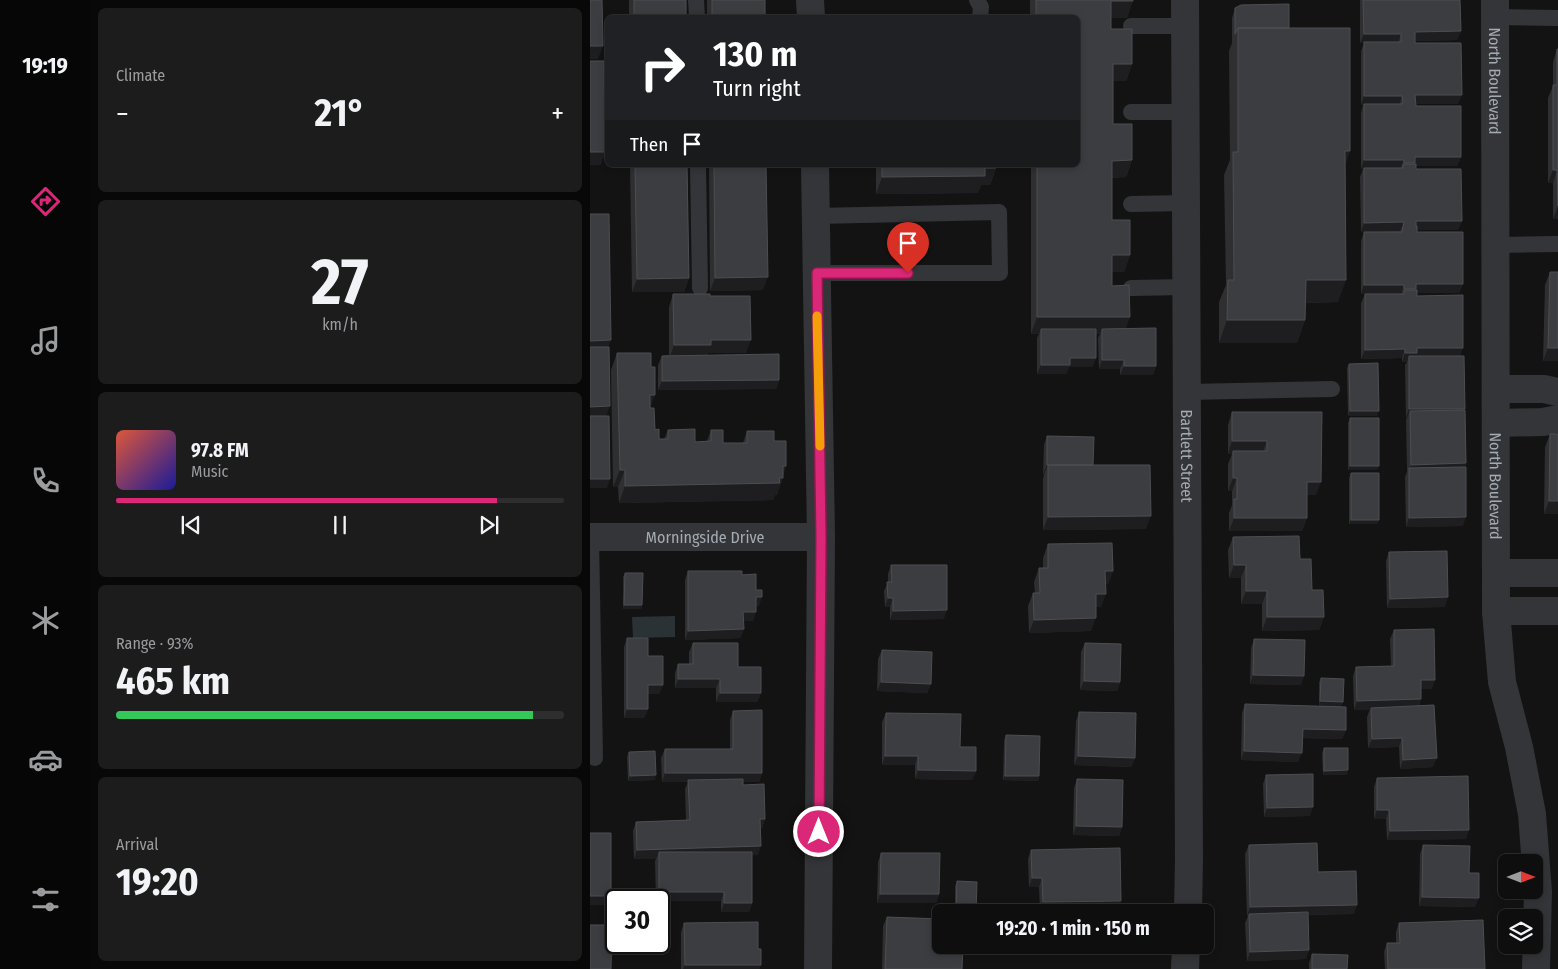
<!DOCTYPE html>
<meta charset="utf-8">
<style>
:root{--surface:#0e0e0f;--page:#1c1c1d;--text:#f1f3f6;--muted:#9b9c9e;--line:#2e2e2f;--accent:#db2777}
body{margin:0;font-family:"Fira Sans Condensed",sans-serif;background:var(--page);color:var(--text);height:100vh;display:flex;flex-direction:column;font-size:19px;white-space:nowrap}
*{box-sizing:border-box;margin:0}
p{font-size:16px;color:var(--muted)}
.icon{flex:none;width:28px;height:28px;fill:none;stroke:currentColor;stroke-width:2;stroke-linecap:round;stroke-linejoin:round}
.map{position:relative;flex:1;overflow:hidden}
.details{display:flex;flex-direction:column;gap:8px;padding:8px;background:#080808;width:500px}
.details>*{flex:none}
.guide{position:absolute;left:15px;top:15px;width:475px;height:152px;border-radius:8px;box-shadow:0 2px 8px #0003,0 0 0 1px var(--line);background:#202124;color:#fff;overflow:hidden}
.needle{width:32px;rotate:90deg}
.controls{position:absolute;left:908px;top:854px;display:grid;gap:10px}
.controls a{display:grid;place-items:center;width:45px;height:45px;border-radius:8px;background:var(--surface);box-shadow:0 2px 8px #0003,0 0 0 1px var(--line);font-size:25px}
.speed{position:absolute;left:15px;top:889px;display:flex;gap:10px;font-size:25px;font-weight:700;text-align:center}
.speed>*{display:grid;place-content:center;width:65px;height:65px;border-radius:50%;background:var(--surface);box-shadow:0 2px 8px #0003,0 0 0 1px var(--line);line-height:1}
.speed .limit{border:2px solid #111;border-radius:8px;background:#fff;color:#111}
.pin{position:absolute;display:grid;place-items:center;width:42px;height:42px;color:#fff;margin:-51px -21px;border-radius:50% 50% 50% 0;rotate:-45deg;box-shadow:0 0 5px #0007}
.pin .icon{rotate:45deg}
.me{position:absolute;width:55px;margin:-28px;rotate:0deg;stroke-linejoin:round;filter:drop-shadow(0 0 4px #0008)}
.turn{display:flex;align-items:center;gap:18px;height:105px;padding:0 25px;font-size:22px}
.turn .icon{width:65px;height:65px;stroke-width:2.5}
.turn b{display:block;font-size:35px;line-height:42px}
.then{display:flex;align-items:center;height:48px;padding:0 25px;background:#0003;gap:10px;font-size:19px}
.big{font-size:38px;font-weight:700;line-height:1.1}
.details .tile{flex:1;display:flex;flex-direction:column;justify-content:center;gap:8px;min-width:0;padding:0 18px;border-radius:8px;background:var(--page)}
.details .dial{align-items:center;gap:0}
.dial b{font-size:65px;line-height:1}
.song{display:flex;align-items:center;gap:15px}
.cover{width:60px;height:60px;border-radius:8px;background:linear-gradient(135deg,hsl(10 70% 55%),hsl(240 70% 35%))}
.played{height:5px;border-radius:2px;background:linear-gradient(90deg,var(--accent) 85%,var(--line) 85%)}
.keys{display:flex;justify-content:space-around;direction:ltr}
.heat{display:flex;justify-content:space-between;align-items:center;font-size:28px;direction:ltr}
.charge{height:8px;border-radius:4px;background:linear-gradient(90deg,#34c759 93%,var(--line) 0)}
.trip{position:absolute;left:342px;top:904px;width:282px;height:50px;border-radius:8px;background:var(--surface);box-shadow:0 2px 8px #0003,0 0 0 1px var(--line);font-weight:700;line-height:50px;text-align:center}
main{display:flex;flex:1;min-height:0}
.dock{display:flex;flex-direction:column;width:90px;justify-content:space-around;align-items:center;background:#060606;color:var(--muted)}
.dock .icon{width:35px;height:35px}
.dock .on{color:var(--accent)}
.dock b{font-size:22px;color:var(--text)}
.map>svg:first-child{display:block}
.water{fill:#2a3236}
.lines{fill:none;stroke-linecap:round;stroke-linejoin:round}
.lane{stroke:#343538;stroke-width:16}
.street{stroke:#343538;stroke-width:28}
.wall{fill:#2f2f32}
.shaded-wall{fill:#1e1e20}
.building{fill:#3c3d40;stroke:#4c4e52}
.route-casing{stroke:#8e194d;stroke-width:12}
.route{stroke:#db2777;stroke-width:9}
.slow{stroke:#f59e0b;stroke-width:9}
.labels{text-anchor:middle;dominant-baseline:central;stroke-width:5;stroke-linejoin:round;paint-order:stroke}
.street-label{font-size:16px;fill:#a5abb3;stroke:#0e0e0f}
</style>
<main>
<nav class="dock">
<b>19:19</b>
<svg class="icon on" aria-label="directions" viewBox="0 0 24 24"><path d="M12 3l9 9-9 9-9-9zM9 14v-3h6M13 9l2 2-2 2"/></svg>
<svg class="icon" aria-label="music" viewBox="0 0 24 24"><path d="M9 18V5l10-2v13"/><circle cx="6" cy="18" r="3"/><circle cx="16" cy="16" r="3"/></svg>
<svg class="icon" aria-label="phone" viewBox="0 0 24 24"><path d="M5 4h4l2 5-3 2q2 4 5 5l2-3 5 2v4C11 20 4 13 5 4z"/></svg>
<svg class="icon" aria-label="climate" viewBox="0 0 24 24"><path d="M12 3v18M4 7l16 10M4 17L20 7"/></svg>
<svg class="icon" aria-label="car" viewBox="0 0 24 24"><path d="M5 17H2v-5l4-1 3-4h7l3 4 3 1v5h-3M9 17h6M6 11h13"/><circle cx="7" cy="17" r="2"/><circle cx="17" cy="17" r="2"/></svg>
<svg class="icon" aria-label="filters" viewBox="0 0 24 24"><path d="M4 7h16M4 17h16"/><circle cx="9" cy="7" r="2"/><circle cx="15" cy="17" r="2"/></svg>
</nav>
<section class="details">
<div class="tile"><p>Climate</p>
<div class="heat"><a>−</a><b class="big">21°</b><a>+</a></div>
</div>
<div class="tile dial"><b>27</b><p>km/h</p></div>
<div class="tile">
<div class="song"><i class="cover"></i><div><b>97.8 FM</b><p>Music</p></div></div>
<div class="played"></div>
<div class="keys"><svg class="icon" aria-label="previous" viewBox="0 0 24 24"><path d="M18 5L8 12l10 7zM5 5v14"/></svg><svg class="icon" aria-label="pause" viewBox="0 0 24 24"><path d="M8 5v14M16 5v14"/></svg><svg class="icon" aria-label="next" viewBox="0 0 24 24"><path d="M6 5l10 7-10 7zM19 5v14"/></svg></div>
</div>
<div class="tile"><p>Range · 93%</p><b class="big">465 km</b><div class="charge"></div></div>
<div class="tile"><p>Arrival</p><b class="big">19:20</b></div>
</section>
<div class="map">
<svg width="968" height="969" viewBox="0 0 968 969">
<rect width="100%" height="100%" fill="#131314"/>
<path class="water" d="M85,616V637L43,638L42,617Z"/>
<g class="lines">
<path class="lane" d="M106,0L107,18
M387,0L391,7L390,18
M905,17L968,18
M541,26H595
M541,112H595
M108,165L110,288
M541,204L596,203
M226,216L409,212L410,273H227
M906,245L968,244
M541,288L596,287
M597,392L742,389
M1,537L5,758"/>
<g class="street">
<path d="M220,0L221,18"/>
<path id="s1" d="M595,0L599,859L598,912"/>
<path id="s2" d="M905,0L906,611L912,682L929,747L942,814L948,892L946,969"/>
<path d="M225,165L231,537L228,969"/>
<path d="M907,389H954L968,392"/>
<path d="M907,423L953,422L968,419"/>
<path id="s3" d="M0,537H231"/>
<path d="M906,573H968"/>
<path d="M906,611H968"/>
<path d="M595,969L596,945"/>
</g>
</g>
<path class="wall" d="M39,0H96V18H39Z
M117,0H175V18H117Z
M440,0H543L537,18H521V29L542,64L536,81H523V124L542,160L536,177L522,178V220L540,255L534,272H522V286L536,328L566,366L563,375H530V369H509L508,338L510,334H506V358L502,367H479L476,374H447V338L449,334H441V165H488V18H440Z
M770,0H870L871,31L867,40L825,41V43L868,104H825L826,106L871,157L867,166H826V169L872,221L868,230H827V232L873,284L869,293H827V296L870,356L875,410L876,463L875,467L873,526L816,527L815,477L817,472L816,420L817,418H816L815,365L817,362H812V358L771,359V303L775,294H771V241L774,232L810,231L771,232L770,177L773,169H771V113L773,105H771V51L774,43H770Z
M645,8L699,28L760,151L755,165L748,302L715,303V320L707,343H629V302L636,285L634,175L640,160L639,51L642,43V18Z
M967,49L968,219H963V183H958V98L963,86V62Z
M40,165H97L99,278L94,292H42Z
M119,165H176L173,290L120,291Z
M286,165H406V168L400,185H391L388,193L286,194Z
M960,272L968,361H953L955,285Z
M83,294L120,296L156,353H118L117,355L189,380L186,389L68,390V365L72,356L79,355V307Z
M27,353L61,408L65,430L69,439H74L78,430L105,442L117,441L121,430L133,443H153L157,431L184,441L196,466L187,495H185L183,500L29,503L28,487H23L21,370Z
M759,364L787,416H758L757,368Z
M642,412H732L726,495H717V518L712,531H639V513L642,505V491H638V464L642,454H638V425Z
M760,418L789,466L787,470H758V423Z
M960,434H968V514H954L955,447Z
M457,436L503,465L556,529L453,530V479L454,474H453L454,445Z
M761,473L789,520L787,524H759V478Z
M643,537L710,559L722,590L734,617L729,630L672,631V604H651V578H639L638,550Z
M458,544L523,571L518,584H516L511,607H506L501,631L439,633L438,606L443,593H445L444,582L449,568H453V558Z
M799,552L855,607L797,608L796,561Z
M301,565L354,619L300,620V607H295L294,591L298,582V574Z
M98,571L152,575L166,590L169,606H166L163,621H153L154,629L150,638L95,640V580Z
M35,573L52,605L51,609H33V577Z
M804,630L842,689H831V699L829,706L843,767L810,769L809,747L778,748L777,717L780,709L764,710L763,676L766,667L801,666L800,639Z
M37,638L58,656L73,685L69,694H58V709L54,718H34V647Z
M664,639L711,685L660,684L661,648Z
M103,643L148,667L171,693L167,702H126V688H85V673L88,664H99V652Z
M495,643L530,682L527,691L490,690L491,652Z
M292,650L341,684L337,693L287,691L288,659Z
M731,678L751,706L756,730L752,739L712,738L708,762L651,760L652,713L655,704L729,706V682Z
M143,711L172,773L169,782H153V785L175,819L172,828H170L168,855H162V903L159,912H131V901L66,900L65,861L66,859H44L43,831L46,822L96,820L95,789L98,782H72L71,758L75,749H140V720Z
M489,712L545,758L541,767L484,765L486,721Z
M296,713L370,747L386,771L382,780L325,779V765H292V722Z
M416,735L449,776L448,781L413,780L414,740Z
M734,748L757,775H733L732,753Z
M39,752L65,780L38,781L37,757Z
M676,775L720,816L674,817L673,784Z
M787,778L876,839L797,840L796,819H784V787Z
M487,779L532,827L529,836L483,835L484,788Z
M659,845L728,872L764,914L718,915L716,959L657,961L655,923L658,916H657L655,854Z
M833,845L879,873L885,907L829,906L830,854Z
M441,850L528,910L450,911L449,887H439L438,859Z
M291,853L349,894L346,903H287L288,862Z
M367,881L386,912H365V886Z
M297,917L372,969H292L293,926Z
M94,923L168,949L171,965L169,969H91V932Z
M809,923L895,969H795L794,952L797,943H806V932Z
M722,954L757,969H719V963Z"/>
<path class="shaded-wall" d="M521,1H543L537,18H515Z
M871,31L867,40L822,41L825,32Z
M774,34H811L808,43H770Z
M0,46H13L8,59H0Z
M523,64H542L536,81H517Z
M825,95H872L868,104H821Z
M774,96H812L809,105L774,104L773,105H771Z
M755,151H760L752,174Z
M0,152H15L11,165H0Z
M825,157H871L867,166H823L813,168L814,163Z
M542,160L536,177L516,178L522,161Z
M774,160H814L810,169H771Z
M395,168H406L400,185H391L388,193L286,194L292,177Z
M963,170H967L963,183H958Z
M968,206V219H963Z
M826,221H872L868,230H822Z
M814,222L810,231L771,232L774,223Z
M522,255H540L534,272H516Z
M178,277L173,290L120,291L125,278Z
M99,278L94,292H42L47,279Z
M716,280H756L748,302L707,303Z
M826,284H873L869,293H825L814,294V290L811,298L814,289Z
M774,285H814L811,294H771Z
M447,317H540L534,334L512,329L510,334H451V329L449,334H441Z
M637,320H715L707,343H629Z
M21,340L15,357L0,358V341Z
M121,340H161L156,353H118L116,358L79,359L84,345Z
M827,348H873L870,357L819,356L817,362H812L815,353Z
M958,348H968V361H953Z
M815,349L812,358L771,359L775,350Z
M480,358H506L502,367H479L476,374H447L451,365Z
M512,360H534L530,369H509Z
M534,366H566L563,375H530Z
M189,380L186,389L68,390L72,381Z
M60,395H65L59,412Z
M20,406L15,420H0V407Z
M819,409H875L872,418L820,411L817,418H816Z
M760,411H789L787,416H758Z
M642,441H677L672,454L643,451L642,454H638Z
M876,463L873,473L819,470L821,465Z
M457,465H458L454,474H453Z
M193,466H196L192,478H193L187,495H185L183,500L29,503L35,486Z
M760,466H789L787,470H758Z
M30,470H35L28,487H23Z
M643,478H647L642,491H638Z
M0,479H20L17,488H0Z
M717,482H731L726,495H712Z
M959,501H968V514H954Z
M561,516L556,529L453,530L458,517Z
M876,517L873,526L816,527L819,518Z
M644,518H717L712,531H639Z
M761,520H789L787,524H759Z
M644,565H656L651,578H639Z
M515,571H523L518,584H511Z
M656,591H677L672,604H651Z
M506,594H516L511,607H501Z
M166,597H172L169,606H162Z
M858,597L855,607L797,608L800,599Z
M298,598H303L300,607H295Z
M34,605H52L51,609H33Z
M357,610L354,619L300,620L303,611Z
M153,612H166L163,621H150Z
M677,617H734L729,630L672,631Z
M506,618L501,631L439,633L444,620Z
M154,629L150,638L95,640L98,631Z
M663,675L714,676L711,685L660,684Z
M88,679H130L126,688H85Z
M831,680H845L842,689H827Z
M494,681L530,682L527,691L490,690Z
M291,682L341,684L337,693L287,691Z
M58,685H73L69,694H54Z
M130,693H171L167,702H126Z
M831,699L828,708L764,710L767,701Z
M730,701L753,702L751,707L729,706Z
M37,709H58L54,718H34Z
M713,729L756,730L752,739L709,738Z
M812,738L809,747L778,748L782,739Z
M654,751L712,753L708,762L651,760Z
M295,756H328L325,765H292Z
M488,756L545,758L541,767L484,765Z
M847,758L843,767L810,769L813,760Z
M328,770L386,771L382,780L325,779Z
M758,770L757,775H733L734,771Z
M75,773H172L169,782H99L98,780V782H72Z
M66,775L65,780L38,781L40,776Z
M415,776H449L448,781L413,780Z
M723,807L720,816L674,817L677,808Z
M787,810H799L796,819H784Z
M170,819H175L172,828H167Z
M486,826L532,827L529,836L483,835Z
M879,830L876,839L797,840L800,831Z
M171,846L168,855L69,858V852L66,859H44L47,850Z
M442,878H452L449,887H439Z
M69,892H134L131,901H69V900H66Z
M290,894H349L346,903H287Z
M0,896H21L17,905H0Z
M832,897L889,898L885,907L829,906Z
M531,901L528,910L450,911L453,902Z
M134,903H162L159,912H131Z
M767,905L764,914L659,916V914L658,916H657L660,907Z
M719,950L716,959L657,961L660,952Z
M95,965H171L169,969H93Z"/>
<path class="building" d="M0,0H12L13,46H0Z
M44,0H96V18H44Z
M122,0H175V18H122Z
M446,0H543V1H521V29H542V64H523V124H542V160L522,161V220H540V255H522V286L539,285L540,317H447V165H488V18H446Z
M773,0H870L871,31L825,32V43H871L872,95H825L826,106H871V157H825V163H814V160H774V104H812L813,101L812,96H774V42H811V34H774Z
M699,4V28H648L645,34V8L651,5Z
M648,28H760V151H755L756,280H716L715,320H637L638,280H644L643,152H648Z
M967,49H968V206L967,170H963V85H967Z
M0,61H14L15,152H0Z
M813,164H826V169H871L872,221H826V226H827V232H873V284H826V289H814V285H774V232H812L814,222L774,223V168H813Z
M45,165H97L99,278L47,279Z
M124,165H176L178,277L125,278Z
M292,165H406V168H395V176L292,177Z
M0,214H19L21,340L0,341Z
M960,272H968V348H958Z
M814,290H827V296L873,295V348H827V353H815V349L775,350V294H814Z
M83,294H120V296H160L161,340H121V345H84Z
M566,328V366H534V360H512V329Z
M451,329H506V358H480V365H451Z
M0,347H19L20,406L0,407Z
M27,353H61V367H65V395H60V408H64L65,430L69,429V439H78V430L105,429V442L121,441V430H133V443H157V431H184V441H196V466H193V478H189L190,483L35,486V470H30Z
M189,354V380L72,381V356Z
M819,356H874L875,409H819Z
M788,363L789,411H760L759,364Z
M875,410L876,463L821,465L820,411Z
M642,412H732L731,482H717V518H644V499H647V478H643V451H677V441H642Z
M0,416H19L20,479H0Z
M760,418H789V466H760Z
M960,434H968V501H959Z
M457,436L504,437L503,465H457Z
M458,465H560L561,516L458,517Z
M876,467V517L819,518V468Z
M761,473H789V520H761Z
M709,536L710,559H721L722,590H733L734,617H677V591H656V565H644L643,537Z
M522,543L523,571H515L516,594H506V618L444,620L443,593H450L449,568H458V544Z
M857,551L858,597L800,599L799,552Z
M301,565H357V610L303,611V598H298L297,582H302Z
M98,571H152V575L166,574V590H172V597H166V612H153L154,629L98,631Z
M35,573H53L52,605H34Z
M844,629L845,680H831V699L767,701L766,667L804,666V630Z
M37,638H58V656H73V685H58V709H37Z
M664,639L715,640L714,676L663,675Z
M103,643H148V667H171V693H130V679H88V664H103Z
M495,643L531,644L530,682L494,681Z
M292,650L342,652L341,684L291,682Z
M731,678L754,679L753,702L730,701Z
M655,704L756,707V730L713,729L712,753L654,751Z
M844,705L847,758L813,760L812,738L782,739L781,708Z
M172,710V773H75V749H143V711Z
M489,712L546,713L545,758L488,756Z
M296,713L371,714L370,747H386V771L328,770V756H295Z
M416,735L450,736L449,776H415Z
M734,748H758V770L734,771Z
M65,751L66,775L40,776L39,752Z
M723,774V807L677,808L676,775Z
M878,776L879,830L800,831L799,810H787V778Z
M153,779V785L174,784L175,819H170L171,846L47,850L46,822L100,820L98,780Z
M487,779L533,780L532,827L486,826Z
M0,833H21V896H0Z
M727,843L728,872L766,871L767,905L660,907L659,845Z
M833,845L880,846L879,873H889V898L832,897Z
M530,848L531,901L453,902L452,878H442L441,850Z
M69,852H162V903H134V892H69Z
M291,853H350L349,894H290Z
M367,881L387,882L386,912H366Z
M718,912L719,950L660,952L659,914Z
M297,917L351,919V945H373L372,969H295Z
M893,920L895,969H798L797,943H810L809,923Z
M168,922V949H171V965H95L94,923Z
M0,925H22L21,969H0Z
M722,954L758,955L757,969H722Z"/>
<g class="lines">
<defs>
<path id="route" d="M229,832L231,537L227,273H318"/>
</defs>
<use href="#route" class="route-casing"/>
<use href="#route" class="route"/>
<path class="slow" d="M227,316L230,446"/>
</g>
<g class="labels">
<g class="street-label">
<text stroke="none"><textPath href="#s2" startOffset="81">North Boulevard</textPath></text>
<text stroke="none"><textPath href="#s1" startOffset="456">Bartlett Street</textPath></text>
<text stroke="none"><textPath href="#s2" startOffset="486">North Boulevard</textPath></text>
<text stroke="none"><textPath href="#s3" startOffset="115">Morningside Drive</textPath></text>
</g>
</g>
</svg>
<div class="controls">
<a><svg class="needle" viewBox="-14 -14 28 28"><path d="M0-13l5 13h-10z" fill="#e53935"/><path d="M0 13l5-13h-10z" fill="#9b9c9e"/></svg></a>
<a><svg class="icon" aria-label="layers" viewBox="0 0 24 24"><path d="M12 4l9 5-9 5-9-5zM3 14l9 5 9-5"/></svg></a>
</div>
<div class="speed"><div class="limit">30</div></div>
<div class="pin" style="left:318px;top:273px;background:#d93025"><svg class="icon" aria-label="arrive" viewBox="0 0 24 24"><path d="M6 21V4h12l-3 4 3 4H6"/></svg></div>
<svg class="me" style="left:229px;top:832px" viewBox="-20 -20 40 40"><circle r="17" fill="#db2777" stroke="#fff" stroke-width="3"/><path d="M0-11L8 9 0 5-8 9z" fill="#fff"/></svg>
<div class="trip">19:20 · 1 min · 150 m</div>
<div class="guide">
<div class="turn"><svg class="icon" aria-label="right" viewBox="0 0 24 24"><path d="M7 20v-9h11M14 6l5 5-5 5"/></svg><div><b>130 m</b>Turn right</div></div>
<div class="then">Then<svg class="icon" aria-label="arrive" viewBox="0 0 24 24"><path d="M6 21V4h12l-3 4 3 4H6"/></svg></div>
</div>
</div>
</main>
